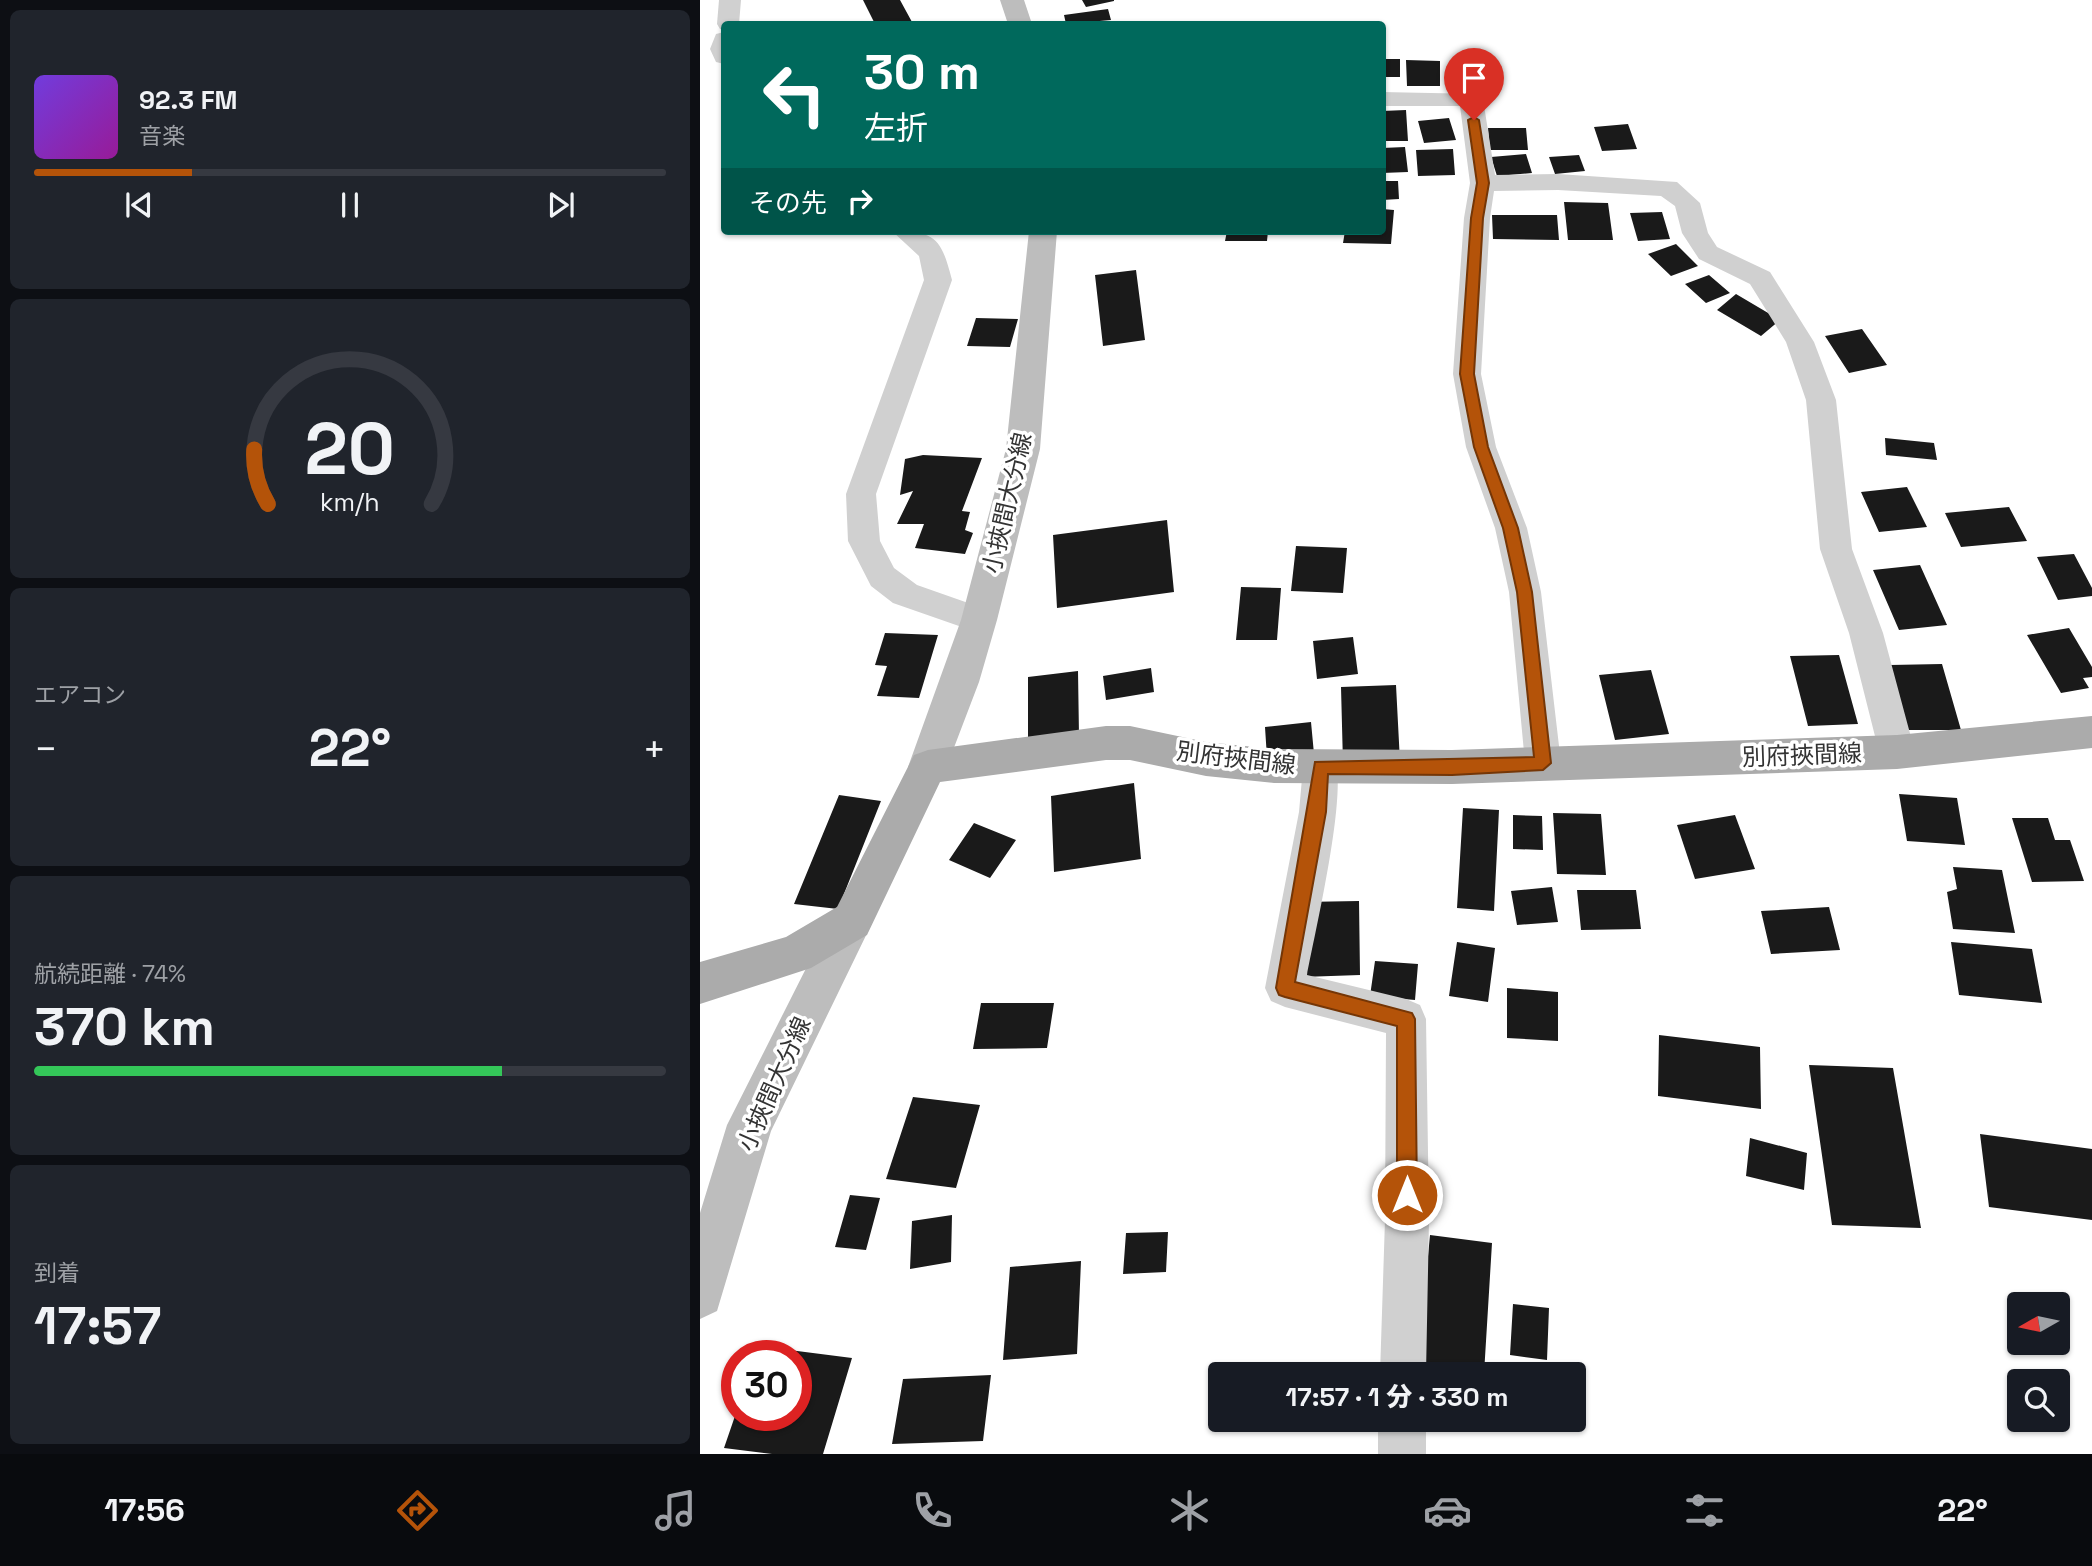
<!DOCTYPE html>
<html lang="ja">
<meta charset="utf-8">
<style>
:root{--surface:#171b24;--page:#20242c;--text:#f1f3f6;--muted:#9ea1a6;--line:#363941;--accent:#b45309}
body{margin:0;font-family:"Space Grotesk","Noto Sans JP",sans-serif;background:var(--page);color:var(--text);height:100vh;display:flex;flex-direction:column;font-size:26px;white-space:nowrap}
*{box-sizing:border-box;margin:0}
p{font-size:23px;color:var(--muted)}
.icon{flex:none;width:38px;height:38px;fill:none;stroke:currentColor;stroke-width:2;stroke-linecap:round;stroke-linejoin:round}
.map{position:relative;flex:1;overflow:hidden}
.details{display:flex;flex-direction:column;gap:10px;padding:10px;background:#0d0f14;width:700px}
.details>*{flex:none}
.guide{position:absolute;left:21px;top:21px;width:665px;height:214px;border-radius:7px;box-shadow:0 2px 5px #0004;background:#00695c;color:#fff;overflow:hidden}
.needle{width:46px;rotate:261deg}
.buttons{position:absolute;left:1307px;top:1292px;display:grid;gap:14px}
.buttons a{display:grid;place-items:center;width:63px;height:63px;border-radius:7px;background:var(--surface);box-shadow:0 2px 5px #0004;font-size:35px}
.speed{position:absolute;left:21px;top:1340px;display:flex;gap:14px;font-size:35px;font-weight:700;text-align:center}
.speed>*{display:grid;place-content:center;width:91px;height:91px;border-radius:50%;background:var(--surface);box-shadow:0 2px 5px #0004;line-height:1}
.speed .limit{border:10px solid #d22;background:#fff;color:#111}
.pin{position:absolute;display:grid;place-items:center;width:60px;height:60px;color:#fff;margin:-72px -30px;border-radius:50% 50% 50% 0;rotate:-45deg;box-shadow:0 0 7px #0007}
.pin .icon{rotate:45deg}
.me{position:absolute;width:77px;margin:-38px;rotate:0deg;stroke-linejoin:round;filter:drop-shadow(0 0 5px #0008)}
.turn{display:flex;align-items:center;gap:24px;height:147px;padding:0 28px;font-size:32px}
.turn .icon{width:91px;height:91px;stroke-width:2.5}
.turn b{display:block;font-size:49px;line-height:60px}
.then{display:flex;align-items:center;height:66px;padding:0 28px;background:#0003;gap:14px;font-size:26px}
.big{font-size:52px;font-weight:800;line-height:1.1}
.details .card{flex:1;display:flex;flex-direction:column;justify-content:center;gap:10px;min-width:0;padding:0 24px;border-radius:10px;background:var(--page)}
.details .dial{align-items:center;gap:0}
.dial svg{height:182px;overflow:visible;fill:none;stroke:var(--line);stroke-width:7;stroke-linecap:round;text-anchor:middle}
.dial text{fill:var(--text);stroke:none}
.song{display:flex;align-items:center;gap:21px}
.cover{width:84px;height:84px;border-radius:10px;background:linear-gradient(135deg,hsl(260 70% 55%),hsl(300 70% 35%))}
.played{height:7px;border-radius:4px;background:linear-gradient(90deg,var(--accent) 25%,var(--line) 25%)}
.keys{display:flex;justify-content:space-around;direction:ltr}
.heat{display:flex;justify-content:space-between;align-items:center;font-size:38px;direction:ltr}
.charge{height:10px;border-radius:5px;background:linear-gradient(90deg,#34c759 74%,var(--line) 0)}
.trip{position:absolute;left:508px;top:1362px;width:378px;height:70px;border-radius:7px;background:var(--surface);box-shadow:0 2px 5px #0004;font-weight:800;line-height:70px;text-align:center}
.tab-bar{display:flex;height:112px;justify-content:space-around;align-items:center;background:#090b0e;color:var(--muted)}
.tab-bar .icon{width:49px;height:49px}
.tab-bar .current{color:var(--accent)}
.tab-bar b{font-size:32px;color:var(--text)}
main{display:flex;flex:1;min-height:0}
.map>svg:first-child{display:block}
.building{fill:#1a1a1a}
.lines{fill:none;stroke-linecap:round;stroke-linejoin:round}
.street{fill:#d0d0d0;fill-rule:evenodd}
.secondary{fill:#bdbdbd;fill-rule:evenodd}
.primary{fill:#ababab;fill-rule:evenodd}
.route{fill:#b45309;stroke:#753606;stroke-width:2}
.labels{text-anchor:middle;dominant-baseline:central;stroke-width:7;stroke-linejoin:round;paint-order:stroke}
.street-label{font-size:24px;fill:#333;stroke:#fff}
</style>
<main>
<section class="details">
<div class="card">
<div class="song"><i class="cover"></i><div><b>92.3 FM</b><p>音楽</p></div></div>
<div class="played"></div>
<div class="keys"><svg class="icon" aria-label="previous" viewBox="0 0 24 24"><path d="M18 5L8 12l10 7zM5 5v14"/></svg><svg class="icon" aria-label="pause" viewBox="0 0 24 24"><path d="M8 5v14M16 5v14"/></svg><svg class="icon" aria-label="next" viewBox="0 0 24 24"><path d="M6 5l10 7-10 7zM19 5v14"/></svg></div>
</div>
<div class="card dial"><svg viewBox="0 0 100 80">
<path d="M14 69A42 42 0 1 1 86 69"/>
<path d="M14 69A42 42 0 0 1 8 45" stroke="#b45309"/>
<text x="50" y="56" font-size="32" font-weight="700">20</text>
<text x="50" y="72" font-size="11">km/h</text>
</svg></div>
<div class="card"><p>エアコン</p>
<div class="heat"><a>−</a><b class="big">22°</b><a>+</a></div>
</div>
<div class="card"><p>航続距離 · 74%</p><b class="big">370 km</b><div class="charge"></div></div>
<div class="card"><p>到着</p><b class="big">17:57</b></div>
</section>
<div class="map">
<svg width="1392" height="1454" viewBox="0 0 1392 1454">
<rect width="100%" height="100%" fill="#fff"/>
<path class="building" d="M163,0H200L212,22L175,24Z
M382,0H414V1L386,7Z
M408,9L411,20L366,24L364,15Z
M682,59H700V77H682Z
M706,60L740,61V86H707Z
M706,110L708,141H682V111Z
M749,118L756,140L724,143L718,121Z
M928,124L937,149L902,151L894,127Z
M788,128H826L828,150H790Z
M705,147L708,172L682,173V148Z
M753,149L755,175L718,176L716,150Z
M826,154L832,173L797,176L791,157Z
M879,155L885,171L855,174L849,157Z
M682,181H698L699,199L682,200Z
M864,202L908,203L913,240H868Z
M682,209L694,210L691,244L643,243L645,231H682Z
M962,212L970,239L938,241L930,213Z
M792,215H857L859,240L793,239Z
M527,231H568L567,241H525Z
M976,244L998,266L971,276L948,254Z
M436,270L445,340L403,346L395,275Z
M1009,275L1030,293L1006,303L985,284Z
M1036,294L1080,320L1061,336L1017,310Z
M276,318L318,319L310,347L267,346Z
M1162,329L1187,365L1149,373L1125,336Z
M1185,438L1234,443L1237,460L1186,455Z
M223,455L282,458L262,511L270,512L265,530L273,533L265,554L215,548L224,524H197L213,491L200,495L205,459Z
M1207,487L1227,527L1179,532L1161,492Z
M1309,507L1327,541L1261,547L1245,513Z
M467,520L474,592L357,608L353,535Z
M596,546L647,548L643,593L591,591Z
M1374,554L1392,588V596L1358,600L1337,557Z
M1220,565L1247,625L1199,630L1173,570Z
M541,587L581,588L577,640H536Z
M1369,628L1392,667V677L1383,678L1389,688L1361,693L1327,635Z
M185,633L238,635L219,698L177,696L187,666L175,665Z
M653,637L658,674L617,679L613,641Z
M1139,655L1158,724L1108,726L1090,656Z
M1242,664L1261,730H1207L1190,665Z
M451,668L454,692L406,700L403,676Z
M951,670L969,734L915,740L899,675Z
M378,671L379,736L328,743V677Z
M696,685L700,762L643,764L641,687Z
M611,722L614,754L567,758L565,727Z
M434,783L441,859L354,872L351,796Z
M1199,794L1257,798L1265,845L1207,841Z
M139,795L181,801L138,909L94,904Z
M763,808L799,810L794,911L757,908Z
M853,813L901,814L906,875L857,874Z
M813,815L842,816L843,850L813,849Z
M1035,815L1055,869L995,879L977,825Z
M1312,818H1348L1355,840H1370L1384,881L1332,882Z
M274,823L316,840L290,878L249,860Z
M1253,867L1302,870L1315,933L1253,929L1247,892L1257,889Z
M852,887L858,922L817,925L811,891Z
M877,890H936L941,929L881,930Z
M659,901L660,975L602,977L603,902Z
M1129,907L1140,950L1071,954L1061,911Z
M757,942L795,948L788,1002L749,996Z
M1251,942L1332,949L1342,1003L1259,995Z
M675,961L718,964L715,1000L670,996Z
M807,988L858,992V1041L807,1038Z
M281,1003H354L347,1048L273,1049Z
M959,1035L1060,1047L1061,1109L958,1096Z
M1109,1065L1193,1068L1221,1228L1132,1225Z
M213,1097L280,1105L256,1188L186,1179Z
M1280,1134L1392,1149V1220L1289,1207Z
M1050,1138L1107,1153L1104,1190L1046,1176Z
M150,1195L180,1198L166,1250L135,1247Z
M252,1215L251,1262L210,1269L212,1221Z
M468,1232L466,1272L423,1274L426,1233Z
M730,1235L792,1243L784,1374H717Z
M381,1261L377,1354L303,1360L310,1267Z
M813,1304L849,1308L847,1360L810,1355Z
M59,1346L152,1358L123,1454H72L24,1448L35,1416H96V1356H55Z
M291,1375L283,1441L192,1444L203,1379Z"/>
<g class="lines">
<path class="street" d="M19,0H41L39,24H24V30L20,29L17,24Z
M24,32V64L16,62L10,49L16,34Z
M682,92L779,94L783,99L795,175L858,174L977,182L1000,203L1008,233L1017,247L1070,272L1114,342L1136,400L1152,549L1183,633L1215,752L1210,763L1197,767L1184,763L1179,752L1149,633L1120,549L1106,400L1086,342L1050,284L999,259L982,233L975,206L961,196L858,190L794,191L790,218L781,374L796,447L827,528L841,592L861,763L856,774L843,778L830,774L825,763L809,592L795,528L766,447L753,374L764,218L770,183L760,106H682Z
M192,231C236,231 241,238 252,280L176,494L180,541L194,568L217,585L291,611L296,620L291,629L279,633L193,603L171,586L148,541L146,494L224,280L219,256Z
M621,752L634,756C649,789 615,932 607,975L706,999L720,1005L726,1019L729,1220L726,1374H680L685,1220L686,1033L585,1007L571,1001L565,988L599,812L603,767L608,756Z
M678,1419H726V1454H678Z"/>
<path class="secondary" d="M300,0H324L332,24H308Z
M329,231H357L340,449L297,620L279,682L242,779L228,784L214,779L208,767L261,620L306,449Z
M152,901L167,907L173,921L71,1131L17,1311L0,1319V1213L27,1125L137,907Z"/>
<path class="primary" d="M1392,716V748L1197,769L752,784L574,783L506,776L430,760H406L240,782L167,935L111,968L0,1004V962L86,937L137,907L214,755L228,750L406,726H430L506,742L574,749L752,750L1197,735Z"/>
</g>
<path class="route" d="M774,117L779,120L789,183L783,218L774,374L788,447L818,528L832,592L851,763L843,770L752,775L628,774L626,812L595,982L712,1013L715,1019L717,1195L714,1202L707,1205L700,1202L697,1195V1026L585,997L579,995L576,988L615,762L834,757L817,592L803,528L774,447L760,374L771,218L777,183L768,120Z"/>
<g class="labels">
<g class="street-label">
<text transform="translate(307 503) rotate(-77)">小挾間大分線</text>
<text transform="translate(1102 755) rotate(-2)">別府挾間線</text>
<text transform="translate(536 758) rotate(7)">別府挾間線</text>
<text transform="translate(74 1084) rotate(-66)">小挾間大分線</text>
</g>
</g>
</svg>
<div class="buttons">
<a><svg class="needle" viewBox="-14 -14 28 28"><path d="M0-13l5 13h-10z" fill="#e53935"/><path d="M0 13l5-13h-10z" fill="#9ea1a6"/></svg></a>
<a><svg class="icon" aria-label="search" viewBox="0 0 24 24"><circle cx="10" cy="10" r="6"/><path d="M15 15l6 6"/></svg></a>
</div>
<div class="speed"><div class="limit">30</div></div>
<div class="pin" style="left:774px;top:120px;background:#d93025"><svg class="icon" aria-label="arrive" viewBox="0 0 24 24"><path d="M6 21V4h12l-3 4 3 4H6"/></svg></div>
<svg class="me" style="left:707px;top:1195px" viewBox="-20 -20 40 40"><circle r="17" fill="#b45309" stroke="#fff" stroke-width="3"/><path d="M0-11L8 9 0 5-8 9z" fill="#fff"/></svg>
<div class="trip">17:57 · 1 分 · 330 m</div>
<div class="guide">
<div class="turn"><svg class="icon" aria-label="left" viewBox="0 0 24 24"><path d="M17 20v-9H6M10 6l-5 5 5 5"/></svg><div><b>30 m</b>左折</div></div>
<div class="then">その先<svg class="icon" aria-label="right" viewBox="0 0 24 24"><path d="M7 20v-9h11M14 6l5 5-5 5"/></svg></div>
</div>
</div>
</main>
<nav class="tab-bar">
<b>17:56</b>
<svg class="icon current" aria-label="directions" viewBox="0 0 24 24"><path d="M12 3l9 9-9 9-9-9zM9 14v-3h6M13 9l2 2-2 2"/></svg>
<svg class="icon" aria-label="music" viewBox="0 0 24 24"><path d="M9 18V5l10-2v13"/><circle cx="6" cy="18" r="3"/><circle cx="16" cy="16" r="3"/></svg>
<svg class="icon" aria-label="phone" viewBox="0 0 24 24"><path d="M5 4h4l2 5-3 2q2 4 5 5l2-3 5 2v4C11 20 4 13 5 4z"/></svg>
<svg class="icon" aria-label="climate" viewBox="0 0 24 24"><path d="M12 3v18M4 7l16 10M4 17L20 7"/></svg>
<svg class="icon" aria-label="car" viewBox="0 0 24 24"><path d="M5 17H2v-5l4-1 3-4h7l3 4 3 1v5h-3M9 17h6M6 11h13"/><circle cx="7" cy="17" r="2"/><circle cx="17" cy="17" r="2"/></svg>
<svg class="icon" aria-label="filters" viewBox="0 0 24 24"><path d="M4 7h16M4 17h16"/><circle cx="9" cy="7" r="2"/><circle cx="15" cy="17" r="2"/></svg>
<b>22°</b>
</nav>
